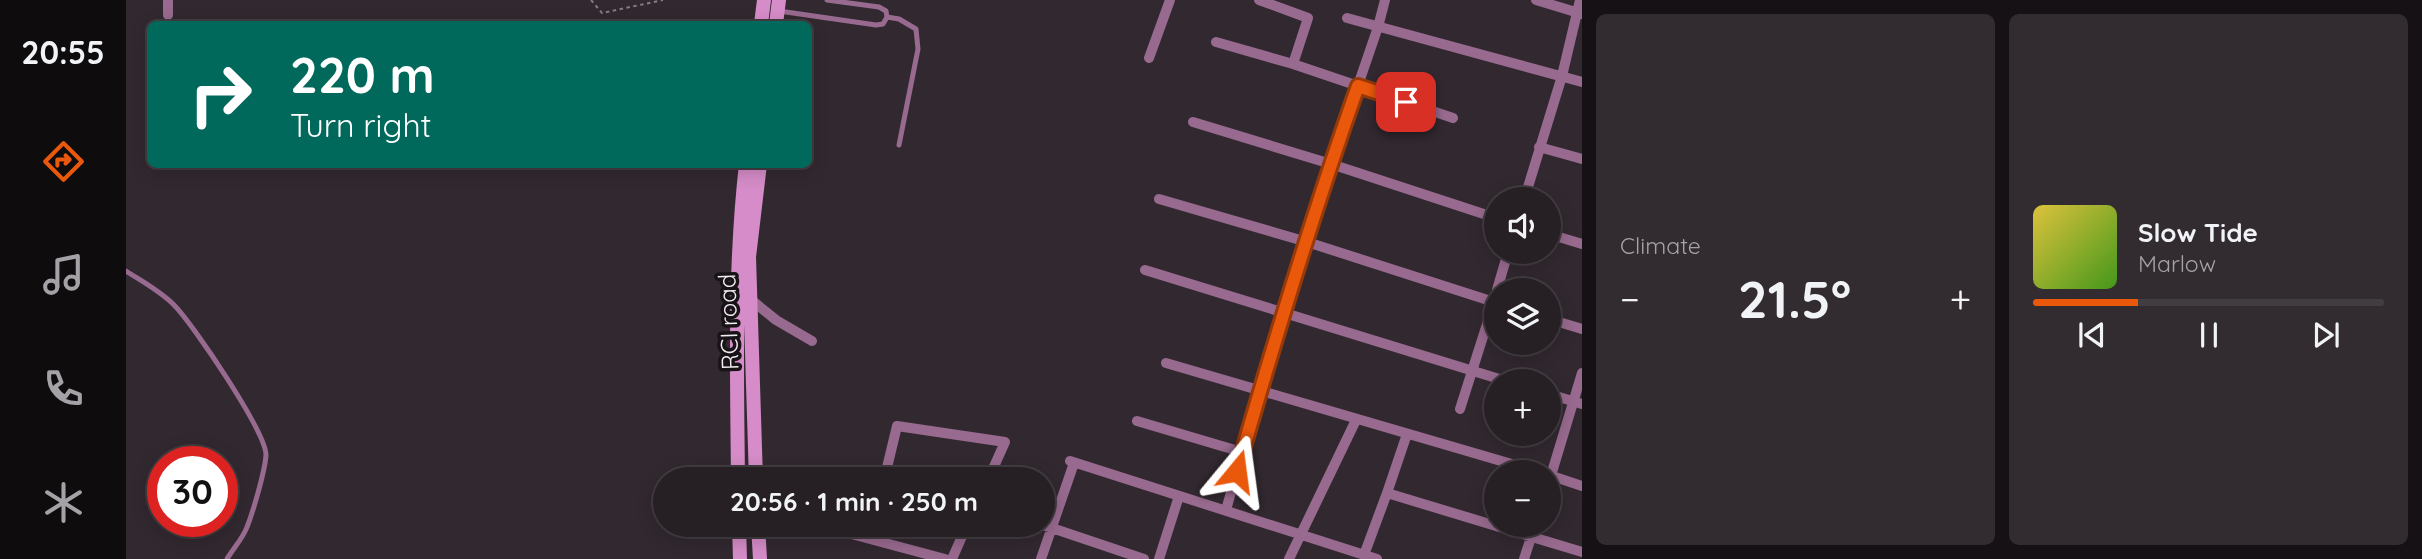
<!DOCTYPE html>
<meta charset="utf-8">
<style>
:root{--surface:#261f24;--page:#322c31;--text:#f1f3f6;--muted:#a4a2a6;--line:#423d41;--accent:#ea580c}
body{margin:0;font-family:Quicksand,sans-serif;background:var(--page);color:var(--text);height:100vh;display:flex;flex-direction:column;font-size:26px;white-space:nowrap}
*{box-sizing:border-box;margin:0}
p{font-size:23px;color:var(--muted)}
.icon{flex:none;width:38px;height:38px;fill:none;stroke:currentColor;stroke-width:2;stroke-linecap:round;stroke-linejoin:round}
.map{position:relative;flex:1;overflow:hidden}
.drawer{display:flex;flex-direction:column;gap:14px;padding:14px;background:#151114;width:840px}
.drawer>*{flex:none}
.guide{position:absolute;left:21px;top:21px;width:665px;height:147px;border-radius:10px;box-shadow:0 4px 18px #0003,0 0 0 2px var(--line);background:#00695c;color:#fff;overflow:hidden}
.fabs{position:absolute;left:1358px;top:187px;display:grid;gap:14px}
.fabs a{display:grid;place-items:center;width:77px;height:77px;border-radius:50%;background:var(--surface);box-shadow:0 4px 18px #0003,0 0 0 2px var(--line);font-size:35px}
.speed{position:absolute;left:21px;top:446px;display:flex;gap:14px;font-size:35px;font-weight:700;text-align:center}
.speed>*{display:grid;place-content:center;width:91px;height:91px;border-radius:50%;background:var(--surface);box-shadow:0 4px 18px #0003,0 0 0 2px var(--line);line-height:1}
.speed .limit{border:10px solid #d22;background:#fff;color:#111}
.pin{position:absolute;display:grid;place-items:center;width:60px;height:60px;color:#fff;margin:-30px;border-radius:14px;box-shadow:0 4px 10px #0006}
.me{position:absolute;width:77px;margin:-38px;rotate:16deg;stroke-linejoin:round;filter:drop-shadow(0 0 5px #0008)}
.turn{display:flex;align-items:center;gap:24px;height:147px;padding:0 28px;font-size:32px}
.turn .icon{width:91px;height:91px;stroke-width:2.5}
.turn b{display:block;font-size:49px;line-height:60px}
.big{font-size:52px;font-weight:800;line-height:1.1}
.drawer .tile{flex:1;display:flex;flex-direction:column;justify-content:center;gap:10px;min-width:0;padding:0 24px;border-radius:10px;background:var(--page)}
.song{display:flex;align-items:center;gap:21px}
.cover{width:84px;height:84px;border-radius:10px;background:linear-gradient(135deg,hsl(50 70% 55%),hsl(100 70% 35%))}
.played{height:7px;border-radius:4px;background:linear-gradient(90deg,var(--accent) 30%,var(--line) 30%)}
.keys{display:flex;justify-content:space-around;direction:ltr}
.heat{display:flex;justify-content:space-between;align-items:center;font-size:38px;direction:ltr}
.drawer .tiles{flex:1;display:grid;gap:14px;grid-template-columns:repeat(2,1fr)}
.trip{position:absolute;left:527px;top:467px;width:402px;height:70px;border-radius:35px;background:var(--surface);box-shadow:0 4px 18px #0003,0 0 0 2px var(--line);font-weight:800;line-height:70px;text-align:center}
main{display:flex;flex:1;min-height:0}
.tabs{display:flex;flex-direction:column;width:126px;justify-content:space-around;align-items:center;background:#0f0c0e;color:var(--muted)}
.tabs .icon{width:49px;height:49px}
.tabs .active{color:var(--accent)}
.tabs b{font-size:32px;color:var(--text)}
.map>svg:first-child{display:block}
.lines{fill:none;stroke-linecap:round;stroke-linejoin:round}
.path{stroke:#837c82;stroke-width:2;stroke-dasharray:3.5 3.5;stroke-linecap:butt}
.service{stroke:#986a8f;stroke-width:5}
.minor{stroke:#986a8f;stroke-width:10}
.secondary{stroke:#d58cc8;stroke-width:14}
.route-casing{stroke:#983908;stroke-width:18}
.route{stroke:#ea580c;stroke-width:12}
.labels{text-anchor:middle;dominant-baseline:central;stroke-width:7;stroke-linejoin:round;paint-order:stroke}
.street-label{font-size:24px;fill:#f3edf2;stroke:#171316}
</style>
<main>
<nav class="tabs">
<b>20:55</b>
<svg class="icon active" aria-label="directions" viewBox="0 0 24 24"><path d="M12 3l9 9-9 9-9-9zM9 14v-3h6M13 9l2 2-2 2"/></svg>
<svg class="icon" aria-label="music" viewBox="0 0 24 24"><path d="M9 18V5l10-2v13"/><circle cx="6" cy="18" r="3"/><circle cx="16" cy="16" r="3"/></svg>
<svg class="icon" aria-label="phone" viewBox="0 0 24 24"><path d="M5 4h4l2 5-3 2q2 4 5 5l2-3 5 2v4C11 20 4 13 5 4z"/></svg>
<svg class="icon" aria-label="climate" viewBox="0 0 24 24"><path d="M12 3v18M4 7l16 10M4 17L20 7"/></svg>
</nav>
<div class="map">
<svg width="1456" height="559" viewBox="0 0 1456 559">
<rect width="100%" height="100%" fill="#322930"/>
<g class="lines">
<path class="path" d="M465,0L476,13L537,0"/>
<path class="service" d="M653,11L750,25L757,24L761,17L760,11L753,7L701,0
M761,17L773,19L790,29L792,49L773,145
M0,271C17,282 34,291 48,305C67,324 140,432 140,455C139,471 127,512 121,527C117,538 107,549 101,559"/>
<path class="minor" d="M1133,0L1182,18L1167,64
M1410,0L1456,14
M42,15V0
M1221,18L1456,82
M1090,42L1167,64L1327,118
M1023,58L1044,0
M1067,122L1205,164L1252,27L1259,0
M1413,147L1456,159
M1033,199L1181,242L1205,164L1370,218
M1398,200L1436,76L1454,0
M1423,234L1456,244
M1019,270L1383,382
M1371,290L1382,252
M623,298L650,320L686,341
M1423,319L1456,329
M1040,363L1413,472
M1423,394L1456,404
M1011,421L1116,452
M1281,434L1261,493L1456,552
M944,461L1251,559
M1423,475L1456,486
M758,480L771,426L879,442L862,480
M1423,482L1456,373
M1100,510L1134,389L1181,242L1368,302L1334,409
M692,525L819,559
M917,525L1018,559
M1238,555L1261,493
M826,559L841,525
M915,559L948,463
M1033,559L1053,496
M1163,559L1230,420
M1398,559L1409,525"/>
<path class="secondary" d="M635,24L638,0
M650,24L653,0
M612,480C611,374 608,269 620,164
M630,480L623,257L634,164
M613,525L614,559
M632,525L634,559"/>
</g>
<g class="lines">
<defs>
<path id="route" d="M1111,471C1148,342 1187,213 1232,86L1280,102"/>
</defs>
<use href="#route" class="route-casing"/>
<use href="#route" class="route"/>
</g>
<g class="labels">
<g class="street-label">
<text transform="translate(602 322) rotate(-92)">RCI road</text>
</g>
</g>
</svg>
<div class="fabs">
<a><svg class="icon" aria-label="sound" viewBox="0 0 24 24"><path d="M4 9h4l5-4v14l-5-4H4zM17 9q2 3 0 6"/></svg></a>
<a><svg class="icon" aria-label="layers" viewBox="0 0 24 24"><path d="M12 4l9 5-9 5-9-5zM3 14l9 5 9-5"/></svg></a>
<a>+</a>
<a>−</a>
</div>
<div class="speed"><div class="limit">30</div></div>
<div class="pin" style="left:1280px;top:102px;background:#d93025"><svg class="icon" aria-label="arrive" viewBox="0 0 24 24"><path d="M6 21V4h12l-3 4 3 4H6"/></svg></div>
<svg class="me" style="left:1111px;top:471px" viewBox="-20 -20 40 40"><path d="M0-17L14 15 0 8-14 15z" fill="#ea580c" stroke="#fff" stroke-width="4"/></svg>
<div class="trip">20:56 · 1 min · 250 m</div>
<div class="guide">
<div class="turn"><svg class="icon" aria-label="right" viewBox="0 0 24 24"><path d="M7 20v-9h11M14 6l5 5-5 5"/></svg><div><b>220 m</b>Turn right</div></div>
</div>
</div>
<section class="drawer">
<div class="tiles">
<div class="tile"><p>Climate</p>
<div class="heat"><a>−</a><b class="big">21.5°</b><a>+</a></div>
</div>
<div class="tile">
<div class="song"><i class="cover"></i><div><b>Slow Tide</b><p>Marlow</p></div></div>
<div class="played"></div>
<div class="keys"><svg class="icon" aria-label="previous" viewBox="0 0 24 24"><path d="M18 5L8 12l10 7zM5 5v14"/></svg><svg class="icon" aria-label="pause" viewBox="0 0 24 24"><path d="M8 5v14M16 5v14"/></svg><svg class="icon" aria-label="next" viewBox="0 0 24 24"><path d="M6 5l10 7-10 7zM19 5v14"/></svg></div>
</div>
</div>
</section>
</main>
